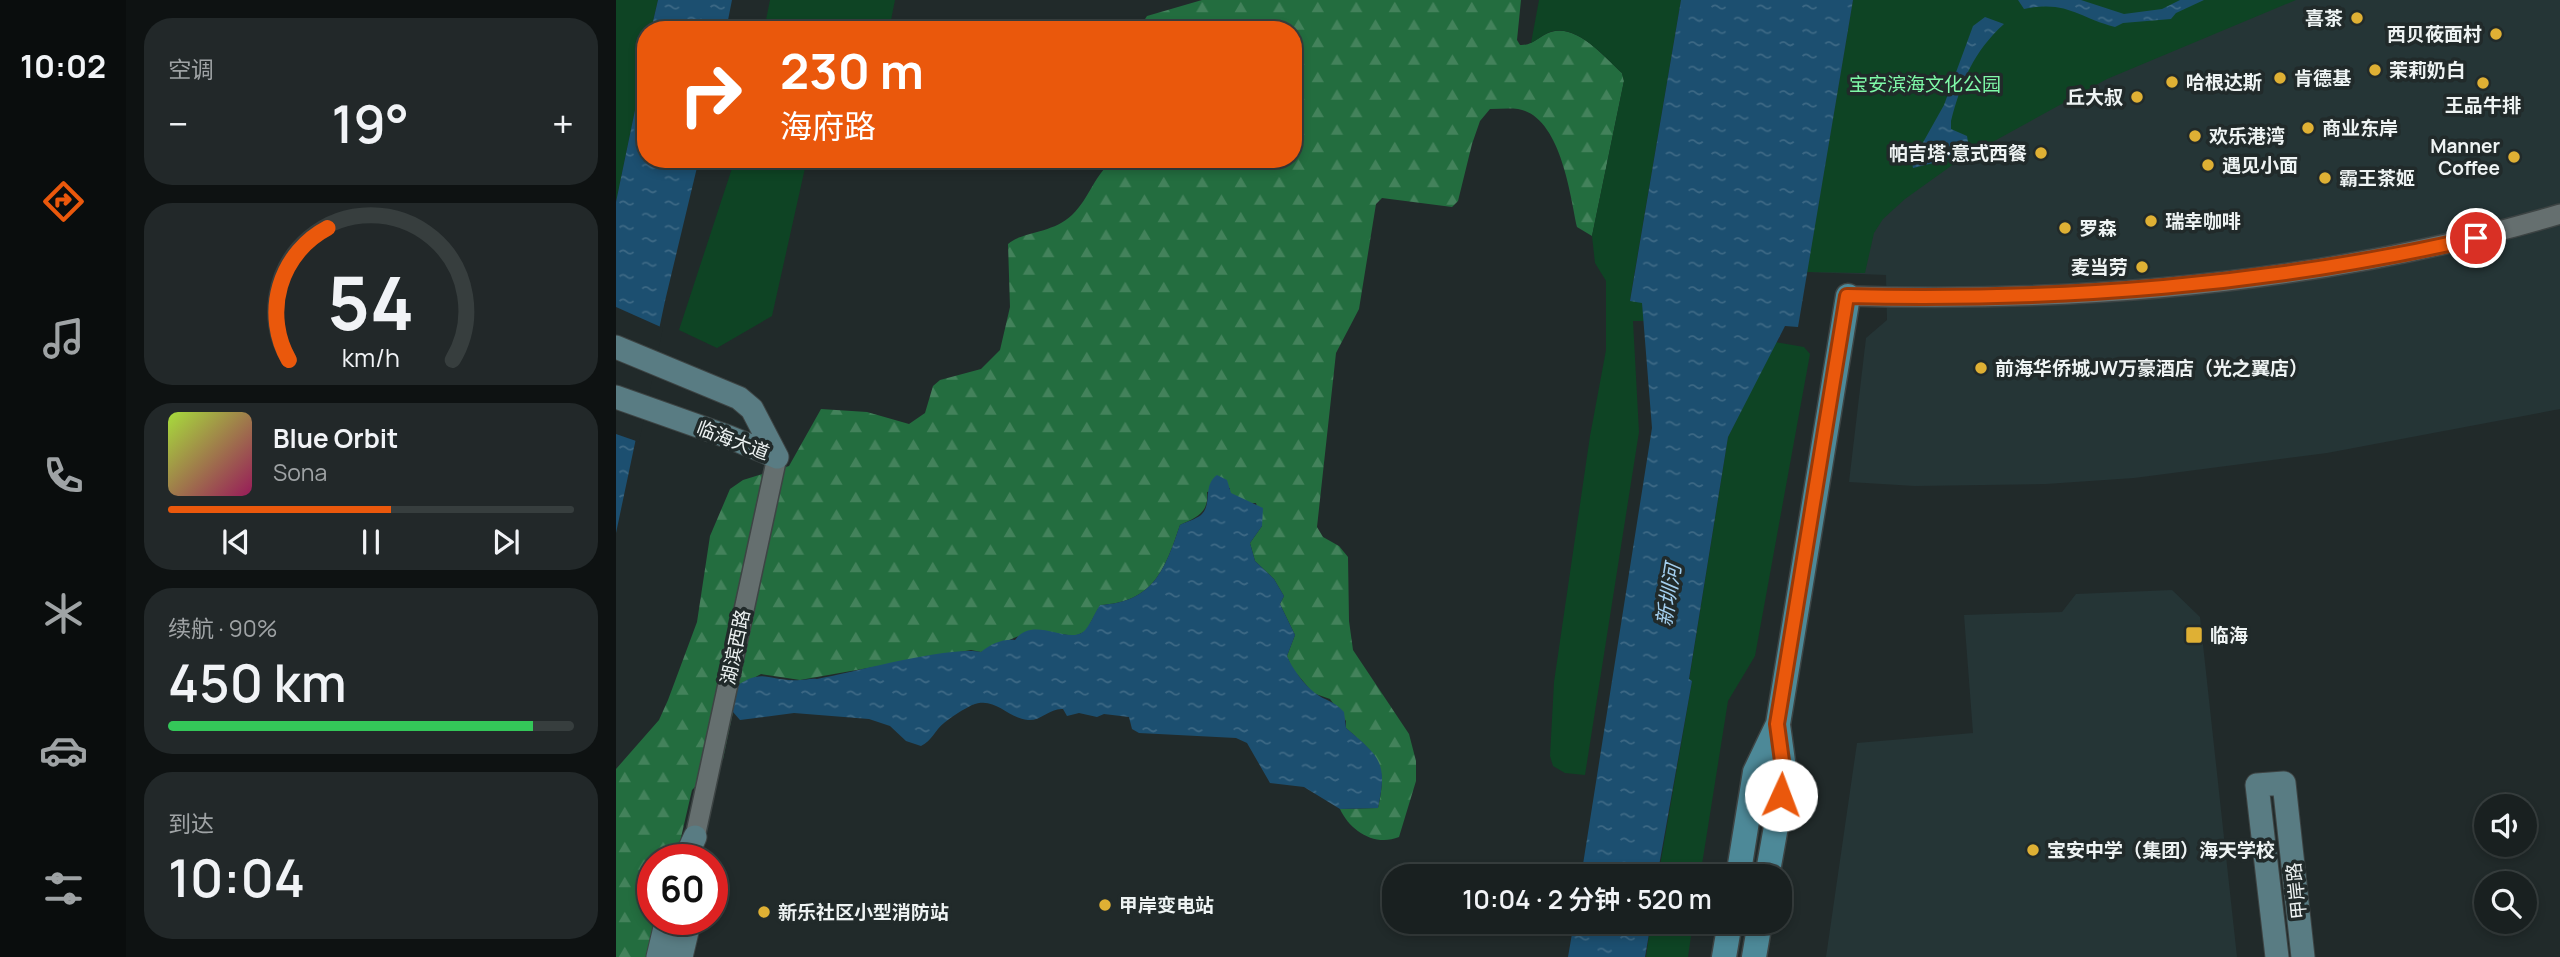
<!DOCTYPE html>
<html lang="zh">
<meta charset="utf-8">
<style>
:root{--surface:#192020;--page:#222829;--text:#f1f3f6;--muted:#9fa3a5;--line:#373e3e;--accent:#ea580c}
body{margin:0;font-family:Manrope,"Noto Sans SC",sans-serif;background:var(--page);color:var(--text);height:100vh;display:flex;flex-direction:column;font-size:26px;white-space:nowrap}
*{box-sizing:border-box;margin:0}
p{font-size:23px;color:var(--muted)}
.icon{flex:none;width:38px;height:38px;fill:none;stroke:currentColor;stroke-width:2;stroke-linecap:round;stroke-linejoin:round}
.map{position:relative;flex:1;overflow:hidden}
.panel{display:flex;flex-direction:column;gap:18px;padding:18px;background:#0e1212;width:490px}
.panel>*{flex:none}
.guide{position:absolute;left:21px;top:21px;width:665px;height:147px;border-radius:28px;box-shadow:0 4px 10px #0003,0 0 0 2px var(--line);background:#ea580c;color:#fff;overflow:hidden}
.buttons{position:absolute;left:1858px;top:794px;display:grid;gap:14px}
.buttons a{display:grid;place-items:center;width:63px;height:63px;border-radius:50%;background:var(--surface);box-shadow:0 4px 10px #0003,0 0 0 2px var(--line);font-size:35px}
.speed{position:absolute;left:21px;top:844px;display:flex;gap:14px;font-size:35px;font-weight:700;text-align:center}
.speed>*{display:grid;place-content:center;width:91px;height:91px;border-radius:50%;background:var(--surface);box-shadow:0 4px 10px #0003,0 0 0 2px var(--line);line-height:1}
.speed .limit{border:10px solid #d22;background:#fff;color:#111}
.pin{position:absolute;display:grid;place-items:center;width:60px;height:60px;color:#fff;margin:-30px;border:4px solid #fff;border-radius:50%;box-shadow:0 2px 7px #0007}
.me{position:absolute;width:77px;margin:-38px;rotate:2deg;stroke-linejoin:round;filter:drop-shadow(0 0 5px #0008)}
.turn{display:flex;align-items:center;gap:24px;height:147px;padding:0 28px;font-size:32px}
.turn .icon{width:91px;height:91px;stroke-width:2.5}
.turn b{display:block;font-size:49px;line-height:60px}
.big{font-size:52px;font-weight:600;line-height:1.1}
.panel .card{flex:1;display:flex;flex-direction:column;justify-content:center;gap:10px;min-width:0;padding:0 24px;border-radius:28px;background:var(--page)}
.panel .dial{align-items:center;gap:0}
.dial svg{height:182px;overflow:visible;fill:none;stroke:var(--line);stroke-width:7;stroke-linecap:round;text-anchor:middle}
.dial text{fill:var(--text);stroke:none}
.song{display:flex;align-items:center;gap:21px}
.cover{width:84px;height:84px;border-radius:10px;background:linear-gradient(135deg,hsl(80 70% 55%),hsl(330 70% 35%))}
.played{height:7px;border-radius:4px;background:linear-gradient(90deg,var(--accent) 55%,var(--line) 55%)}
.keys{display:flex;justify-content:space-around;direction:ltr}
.heat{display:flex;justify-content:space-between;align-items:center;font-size:38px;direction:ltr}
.charge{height:10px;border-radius:5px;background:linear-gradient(90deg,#34c759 90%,var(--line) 0)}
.trip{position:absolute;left:766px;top:864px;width:410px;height:70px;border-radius:28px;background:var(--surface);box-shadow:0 4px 10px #0003,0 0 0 2px var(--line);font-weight:600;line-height:70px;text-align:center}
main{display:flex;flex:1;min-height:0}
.tab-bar{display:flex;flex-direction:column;width:126px;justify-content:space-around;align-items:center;background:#0a0d0d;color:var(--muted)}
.tab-bar .icon{width:49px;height:49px}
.tab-bar .on{color:var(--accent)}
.tab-bar b{font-size:32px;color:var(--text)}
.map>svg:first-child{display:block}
.built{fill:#253536}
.forest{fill:url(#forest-firs)}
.green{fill:#0e4424}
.water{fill:url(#water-ripples)}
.pier{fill:#212a2a}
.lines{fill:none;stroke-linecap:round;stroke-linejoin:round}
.tertiary-casing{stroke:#3d4444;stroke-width:22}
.secondary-casing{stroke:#3d4444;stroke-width:25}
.primary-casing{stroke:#3d4444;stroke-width:27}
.tertiary{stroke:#656f6f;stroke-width:19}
.secondary{stroke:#597c83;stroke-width:23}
.primary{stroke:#4d8998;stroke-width:24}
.route-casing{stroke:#983908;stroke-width:18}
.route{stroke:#ea580c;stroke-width:12}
.poi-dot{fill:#dfb034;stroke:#212a2a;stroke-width:2.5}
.labels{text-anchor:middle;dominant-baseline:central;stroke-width:7;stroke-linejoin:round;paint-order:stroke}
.poi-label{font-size:19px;font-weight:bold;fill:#eef3f3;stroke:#212a2a;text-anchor:start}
.park-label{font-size:19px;fill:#7ff9a8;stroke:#212a2a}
.street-label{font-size:19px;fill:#eef3f3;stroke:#212a2a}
.water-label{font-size:21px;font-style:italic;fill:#a3ceee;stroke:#212a2a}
</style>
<main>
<nav class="tab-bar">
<b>10:02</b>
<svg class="icon on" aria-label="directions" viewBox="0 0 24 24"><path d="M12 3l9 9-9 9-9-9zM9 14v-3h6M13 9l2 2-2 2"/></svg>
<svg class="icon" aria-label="music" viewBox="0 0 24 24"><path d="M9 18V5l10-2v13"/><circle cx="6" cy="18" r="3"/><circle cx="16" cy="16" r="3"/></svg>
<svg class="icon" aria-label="phone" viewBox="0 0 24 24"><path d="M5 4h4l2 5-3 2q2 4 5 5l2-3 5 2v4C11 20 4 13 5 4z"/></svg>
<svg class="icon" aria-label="climate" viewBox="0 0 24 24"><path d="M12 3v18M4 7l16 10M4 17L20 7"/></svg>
<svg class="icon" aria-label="car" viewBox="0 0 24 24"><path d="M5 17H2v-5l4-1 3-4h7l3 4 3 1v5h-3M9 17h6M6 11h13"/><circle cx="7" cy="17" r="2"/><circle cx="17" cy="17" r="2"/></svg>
<svg class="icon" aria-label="filters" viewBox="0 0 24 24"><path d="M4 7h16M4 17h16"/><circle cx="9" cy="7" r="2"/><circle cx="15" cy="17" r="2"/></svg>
</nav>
<section class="panel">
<div class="card"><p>空调</p>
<div class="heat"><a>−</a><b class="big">19°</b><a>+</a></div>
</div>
<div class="card dial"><svg viewBox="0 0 100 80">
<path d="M14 69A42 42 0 1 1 86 69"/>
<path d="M14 69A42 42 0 0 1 31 11" stroke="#ea580c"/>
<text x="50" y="56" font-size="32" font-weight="700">54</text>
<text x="50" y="72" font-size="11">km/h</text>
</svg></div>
<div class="card">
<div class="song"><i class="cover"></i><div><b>Blue Orbit</b><p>Sona</p></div></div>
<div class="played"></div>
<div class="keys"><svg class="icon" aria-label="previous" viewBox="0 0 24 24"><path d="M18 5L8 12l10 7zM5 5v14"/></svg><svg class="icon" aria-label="pause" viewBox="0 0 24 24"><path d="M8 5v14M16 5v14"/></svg><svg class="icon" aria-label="next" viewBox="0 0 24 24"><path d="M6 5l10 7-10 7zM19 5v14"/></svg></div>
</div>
<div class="card"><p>续航 · 90%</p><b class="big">450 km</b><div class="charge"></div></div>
<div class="card"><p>到达</p><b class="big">10:04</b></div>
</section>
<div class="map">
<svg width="1944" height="957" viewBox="0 0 1944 957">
<defs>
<pattern id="forest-firs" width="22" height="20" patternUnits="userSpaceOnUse" patternTransform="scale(1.75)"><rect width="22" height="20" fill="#236d3f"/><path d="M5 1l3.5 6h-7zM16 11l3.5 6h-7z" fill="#43825b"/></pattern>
<pattern id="water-ripples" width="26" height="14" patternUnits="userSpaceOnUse" patternTransform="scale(1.75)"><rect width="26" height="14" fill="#1c4f70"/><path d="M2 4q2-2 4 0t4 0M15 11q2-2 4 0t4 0" fill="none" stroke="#3d6985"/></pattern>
</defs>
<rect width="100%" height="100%" fill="#212a2a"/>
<path class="built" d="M1237,0H1944V409L1711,453L1518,478L1430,484L1299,486L1233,482L1250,338L1271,320L1270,275L1191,272Z
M1556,590L1584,617L1621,957H1210L1241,743L1357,733L1348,615L1446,612L1460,594Z"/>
<path class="forest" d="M586,0H905L901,40L904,45C917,46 924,35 935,32C962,24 989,58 1006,73L1008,81L976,236L961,227C954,193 944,116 902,109C893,108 883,109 874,109L864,121L856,144L842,201L836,207L766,198L760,204L743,309L720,353L701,527L707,537L723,546L732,557L733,621L737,650L793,734L800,761V781L783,837C759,847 734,831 724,809L762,808C772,764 762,756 730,728V721L714,699L697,693L676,668L671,656L679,635L664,604L668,596L658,579L639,561L634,543L646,526L640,503H632L614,493V488L591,492C593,513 581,517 564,525C549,569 538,602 484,605L470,631L459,636L417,630L365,652L355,650L320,656L184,680L145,674L115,690L117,712L107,759L76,790L60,859H37V919H47L38,957H0V769L43,720L52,700L81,622L94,536L114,489L127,480L173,466L205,409L251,412L293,424L309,413L317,386L324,380L365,369L384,350L394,307L392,244C407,231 436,234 456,215C474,198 478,174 499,159H677V30H522L531,16Z"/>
<path class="green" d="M0,0H42L35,30H30V57L0,202Z
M154,0H279L273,30H148Z
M923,0H1065L1014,300L1026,302L1028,321H1017L1023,432L969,775L949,773L937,766L934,756L938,682L974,436L990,350V281L979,263L976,236L1008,81L1006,73C988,57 961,23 934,32C928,34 921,40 915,43Z
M1237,0H1680L1491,79L1342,161L1289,199L1267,219L1258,233L1249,273L1191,272Z
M119,159H191L156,316L101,348L63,330Z
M1159,342L1188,347L1194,354L1139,656L1112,701L1084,877H1042L1076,681L1073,680L1112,437Z
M1035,922H1077L1072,957H1030Z"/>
<path class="water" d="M42,0H116L110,30H35Z
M1065,0H1237L1182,327L1169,326L1112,437L1073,679L1076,681L1041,877H965L1036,428L1026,303L1014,301Z
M1402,0H1465L1508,14L1546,9L1564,0H1588L1560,13L1555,19L1507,23L1499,27C1461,17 1451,0 1408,9Z
M1369,17L1388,24C1358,51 1345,82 1335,121V129L1351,136L1352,142L1330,160L1297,168L1296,162L1328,105L1357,26Z
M30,57V159H83L49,301L0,533V202Z
M601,475L611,480L615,493L647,508L646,526L634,543L639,561L658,579L668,596L664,604L679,635L671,656C676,668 688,685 699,693C709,701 717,700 728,712L730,728C764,757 772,762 762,808L724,809L688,787L654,783L631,743L620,738L523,733L516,729L513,717L488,714L481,717L463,713L451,716L447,709C434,708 425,721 412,720C390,718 380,696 356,705C348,709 335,717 328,723C319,730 316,741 305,746L290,741L274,726L253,719L178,713L124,720L117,712L115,690C148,665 149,682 184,680C190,680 194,678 201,679C240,672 331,646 365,652C375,644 386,639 399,640C417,615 450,644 467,632C473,628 479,612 484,605C538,602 549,569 564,525C570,522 580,519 585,515C597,504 586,486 601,475Z
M958,922H1035L1029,957H952Z"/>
<path class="pier" d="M0,307L47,328L23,442L0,434Z"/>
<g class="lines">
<defs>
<path id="tertiary" d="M1232,296C1472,303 1713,283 1944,214
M79,837L161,457"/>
<path id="secondary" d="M0,347L123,398L136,409L161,457
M0,397L113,437L161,457
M69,859L79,837
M42,957L51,919
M65,957L74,919
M1661,957L1641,785L1668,783L1687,957"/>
<path id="primary" d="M1122,877L1139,772L1162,724L1232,296
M1151,877L1169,776L1162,725
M1108,957L1114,922
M1138,957L1144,922"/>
</defs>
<use href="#tertiary" class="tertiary-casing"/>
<use href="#secondary" class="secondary-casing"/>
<use href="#primary" class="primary-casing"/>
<use href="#tertiary" class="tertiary"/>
<use href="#secondary" class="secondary"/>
<use href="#primary" class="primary"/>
</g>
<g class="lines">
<defs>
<path id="route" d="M1165,795L1168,776L1161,724L1231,296C1448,301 1649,286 1860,238"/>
</defs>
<use href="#route" class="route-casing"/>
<use href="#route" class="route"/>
</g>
<g class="poi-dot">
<circle cx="1741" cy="18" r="7"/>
<circle cx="1880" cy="34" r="7"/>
<circle cx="1759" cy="70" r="7"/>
<circle cx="1664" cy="78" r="7"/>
<circle cx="1556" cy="82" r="7"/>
<circle cx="1867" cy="83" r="7"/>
<circle cx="1521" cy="97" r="7"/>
<circle cx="1692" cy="128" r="7"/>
<circle cx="1579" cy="136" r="7"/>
<circle cx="1425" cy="153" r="7"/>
<circle cx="1898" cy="157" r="7"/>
<circle cx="1592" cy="165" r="7"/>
<circle cx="1709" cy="178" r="7"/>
<circle cx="1535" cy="221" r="7"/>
<circle cx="1449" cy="228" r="7"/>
<circle cx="1526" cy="267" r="7"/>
<circle cx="1365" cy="368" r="7"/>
<rect x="1569" y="626" width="18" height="18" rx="3.5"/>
<circle cx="1417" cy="850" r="7"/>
<circle cx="489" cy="905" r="7"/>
<circle cx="148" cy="912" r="7"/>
</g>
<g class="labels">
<g class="poi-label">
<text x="1727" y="18" text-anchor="end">喜茶</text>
<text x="1866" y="34" text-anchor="end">西贝莜面村</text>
<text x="1773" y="70">茉莉奶白</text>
<text x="1678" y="78">肯德基</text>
<text x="1570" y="82">哈根达斯</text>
<text x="1507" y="97" text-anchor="end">丘大叔</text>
<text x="1867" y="105" text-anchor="middle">王品牛排</text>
<text x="1706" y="128">商业东岸</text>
<text x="1593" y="136">欢乐港湾</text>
<text x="1884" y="146" text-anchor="end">Manner<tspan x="1884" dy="22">Coffee</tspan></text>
<text x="1411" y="153" text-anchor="end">帕吉塔·意式西餐</text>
<text x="1606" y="165">遇见小面</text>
<text x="1723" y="178">霸王茶姬</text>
<text x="1549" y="221">瑞幸咖啡</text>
<text x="1463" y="228">罗森</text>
<text x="1512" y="267" text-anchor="end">麦当劳</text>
<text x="1379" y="368">前海华侨城JW万豪酒店（光之翼店）</text>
<text x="1594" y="635">临海</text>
<text x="1431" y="850">宝安中学（集团）海天学校</text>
<text x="503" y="905">甲岸变电站</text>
<text x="162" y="912">新乐社区小型消防站</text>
</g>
<g class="park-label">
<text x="1309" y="84">宝安滨海文化公园</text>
</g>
<g class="street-label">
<text transform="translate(117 440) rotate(21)">临海大道</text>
<text transform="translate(119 647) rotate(-78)">湖滨西路</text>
<text transform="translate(1680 891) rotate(-96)">甲岸路</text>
</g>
<g class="water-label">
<text transform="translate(1052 595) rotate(-81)">新圳河</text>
</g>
</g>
</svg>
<div class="buttons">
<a><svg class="icon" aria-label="sound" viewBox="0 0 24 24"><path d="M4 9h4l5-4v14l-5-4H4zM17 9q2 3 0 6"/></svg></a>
<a><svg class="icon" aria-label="search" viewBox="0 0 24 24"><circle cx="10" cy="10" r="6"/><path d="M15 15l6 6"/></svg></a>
</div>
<div class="speed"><div class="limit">60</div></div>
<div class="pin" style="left:1860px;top:238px;background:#d93025"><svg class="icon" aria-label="arrive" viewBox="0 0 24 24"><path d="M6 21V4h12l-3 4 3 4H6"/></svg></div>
<svg class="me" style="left:1165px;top:795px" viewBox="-20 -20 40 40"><circle r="19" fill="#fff"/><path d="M0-13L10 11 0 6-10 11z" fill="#ea580c"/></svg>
<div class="trip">10:04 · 2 分钟 · 520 m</div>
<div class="guide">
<div class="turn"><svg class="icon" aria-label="right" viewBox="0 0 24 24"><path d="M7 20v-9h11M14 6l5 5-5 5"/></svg><div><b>230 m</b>海府路</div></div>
</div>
</div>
</main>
